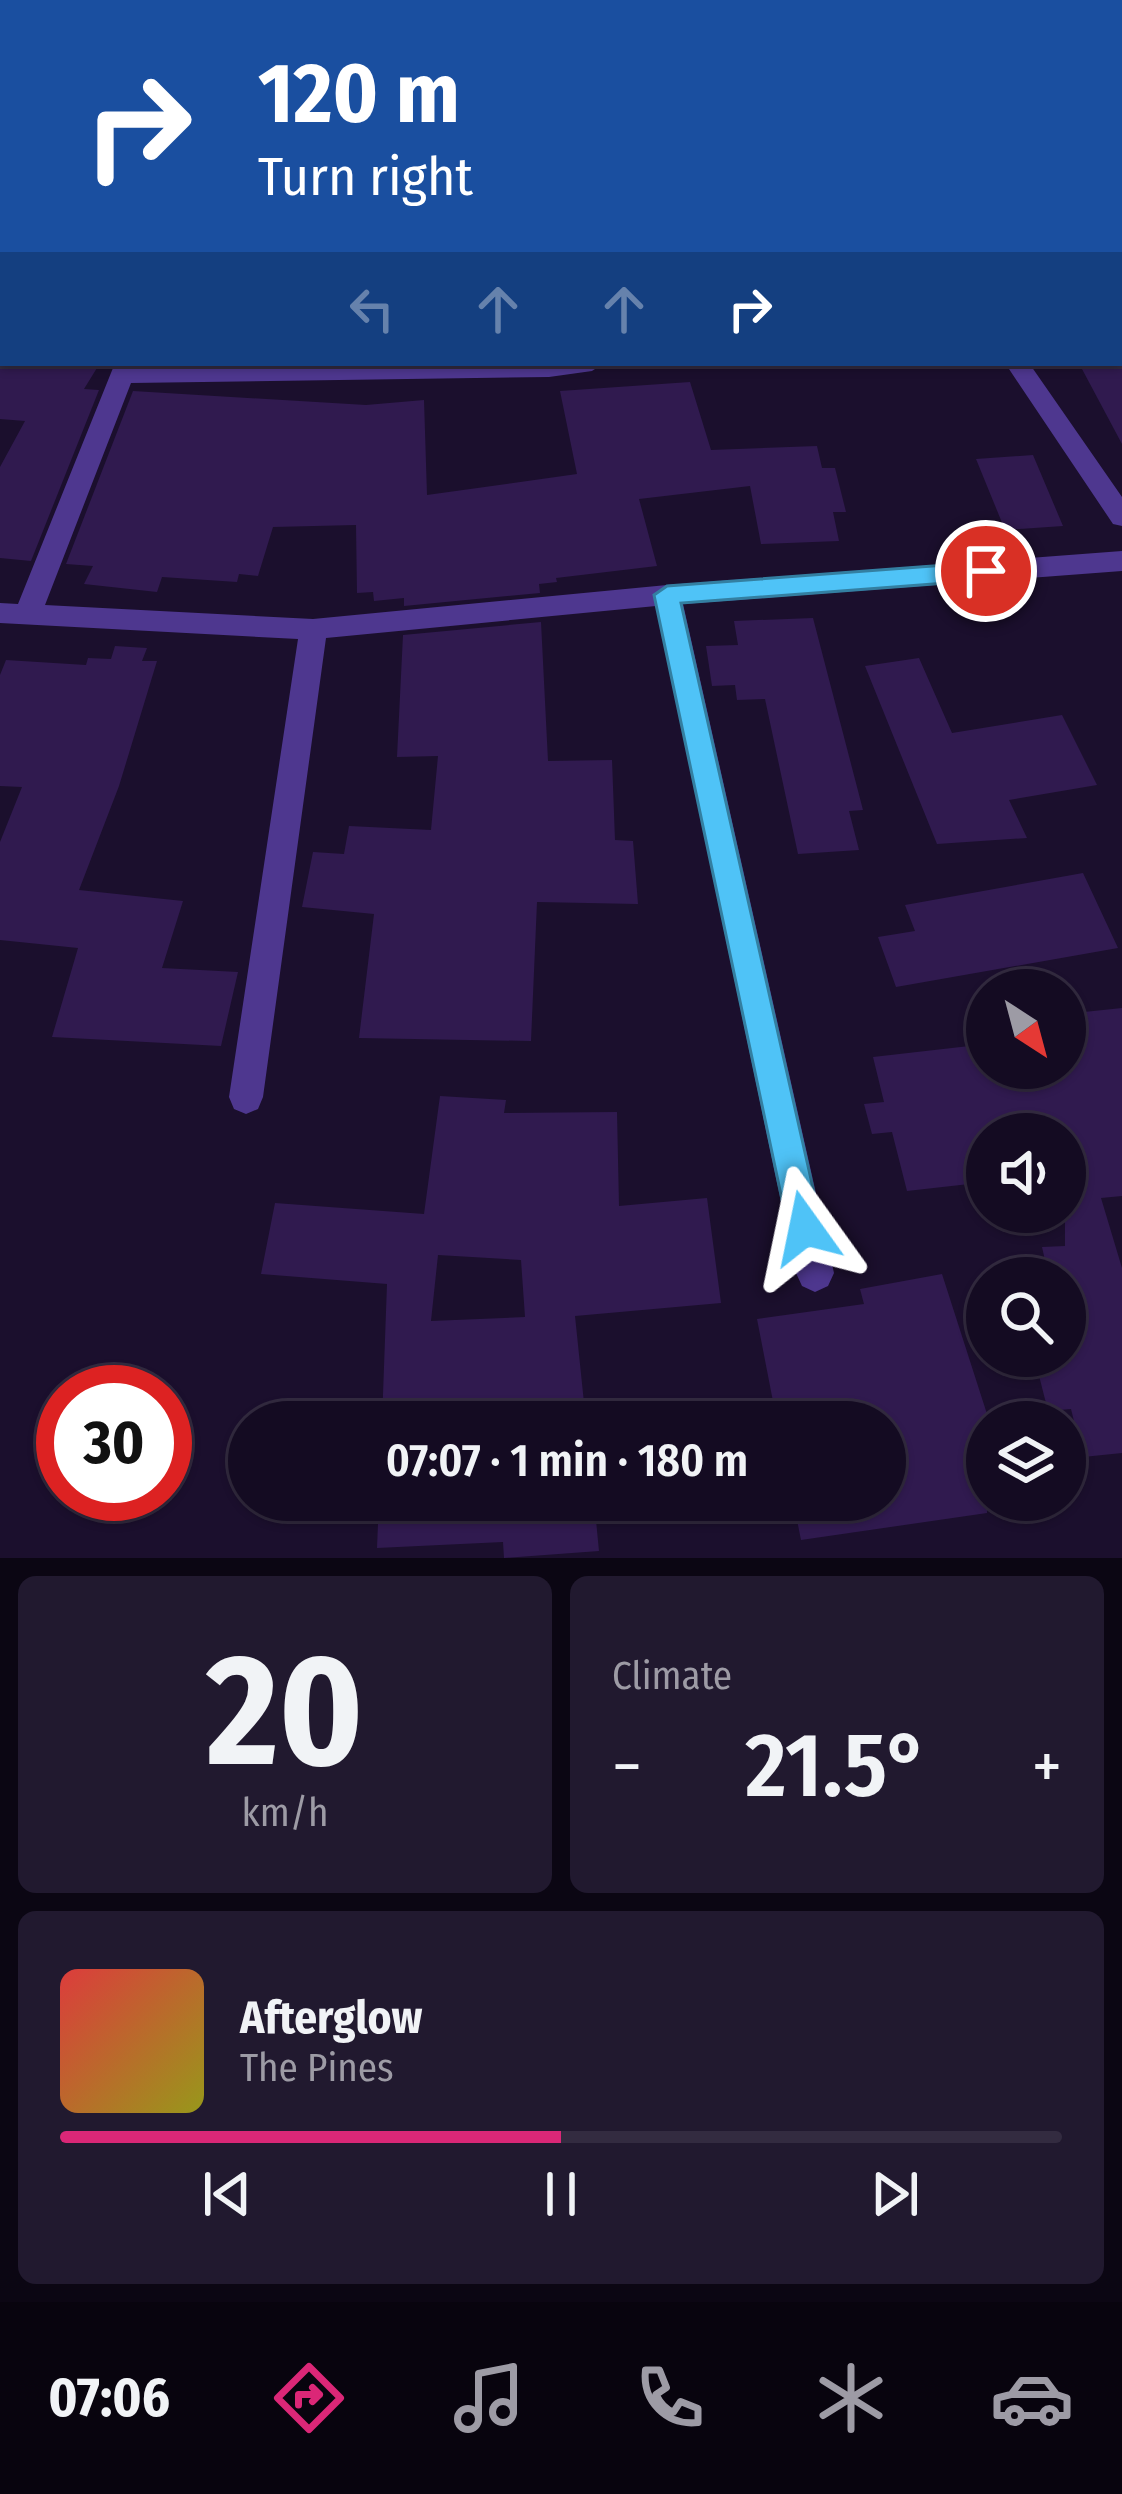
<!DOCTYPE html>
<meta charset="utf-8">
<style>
:root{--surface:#140b22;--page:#21192f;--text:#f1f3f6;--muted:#9d9ba5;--line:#332b40;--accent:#db2777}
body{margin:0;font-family:"Fira Sans Condensed",sans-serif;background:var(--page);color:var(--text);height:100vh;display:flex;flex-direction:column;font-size:45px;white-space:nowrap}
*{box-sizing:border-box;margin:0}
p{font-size:39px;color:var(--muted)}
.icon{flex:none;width:66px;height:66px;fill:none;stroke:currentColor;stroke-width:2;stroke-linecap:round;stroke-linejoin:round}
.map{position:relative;height:1558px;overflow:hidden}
.panel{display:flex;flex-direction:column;gap:18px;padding:18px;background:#0b0613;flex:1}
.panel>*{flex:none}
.guide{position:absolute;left:0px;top:0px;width:1122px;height:366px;box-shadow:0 3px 9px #0004,0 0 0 3px var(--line);background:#1a4fa0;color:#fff;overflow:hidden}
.needle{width:78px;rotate:144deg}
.buttons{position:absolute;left:966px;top:969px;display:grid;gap:24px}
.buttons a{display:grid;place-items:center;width:120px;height:120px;border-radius:50%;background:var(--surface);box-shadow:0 3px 9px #0004,0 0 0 3px var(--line);font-size:60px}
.speed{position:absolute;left:36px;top:1365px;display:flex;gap:24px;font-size:60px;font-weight:700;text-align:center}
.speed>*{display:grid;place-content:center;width:156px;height:156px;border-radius:50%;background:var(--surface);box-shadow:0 3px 9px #0004,0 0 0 3px var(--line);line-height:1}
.speed .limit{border:18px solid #d22;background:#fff;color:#111}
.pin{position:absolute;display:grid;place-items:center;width:102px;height:102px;color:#fff;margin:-51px;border:6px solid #fff;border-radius:50%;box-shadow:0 3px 12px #0007}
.me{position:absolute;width:132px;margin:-66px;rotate:348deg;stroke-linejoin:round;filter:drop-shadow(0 0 9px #0008)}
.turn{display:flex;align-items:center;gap:42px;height:252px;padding:0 60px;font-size:54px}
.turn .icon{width:156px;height:156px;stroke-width:2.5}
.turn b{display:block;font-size:84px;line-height:102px}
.lanes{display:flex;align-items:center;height:114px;padding:0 60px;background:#0003;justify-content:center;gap:60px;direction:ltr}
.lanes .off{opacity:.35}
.big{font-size:90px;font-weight:600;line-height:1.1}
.panel .card{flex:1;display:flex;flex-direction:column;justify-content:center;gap:18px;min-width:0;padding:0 42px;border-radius:18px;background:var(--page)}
.panel .dial{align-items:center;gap:0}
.dial b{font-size:156px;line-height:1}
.song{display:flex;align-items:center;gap:36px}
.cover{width:144px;height:144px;border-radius:18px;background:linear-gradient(135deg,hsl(0 70% 55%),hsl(60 70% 35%))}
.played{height:12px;border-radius:6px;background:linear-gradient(90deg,var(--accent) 50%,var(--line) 50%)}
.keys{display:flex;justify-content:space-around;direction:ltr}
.heat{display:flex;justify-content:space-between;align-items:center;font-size:66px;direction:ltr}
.panel .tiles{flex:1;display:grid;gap:18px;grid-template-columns:1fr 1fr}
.card:last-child{grid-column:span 2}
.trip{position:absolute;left:228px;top:1401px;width:678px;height:120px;border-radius:60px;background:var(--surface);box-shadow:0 3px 9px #0004,0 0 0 3px var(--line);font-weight:600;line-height:120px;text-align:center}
.dock{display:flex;height:192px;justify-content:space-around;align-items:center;background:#08040e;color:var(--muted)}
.dock .icon{width:84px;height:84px}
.dock .selected{color:var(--accent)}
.dock b{font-size:54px;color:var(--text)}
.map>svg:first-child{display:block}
.building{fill:#301a4f;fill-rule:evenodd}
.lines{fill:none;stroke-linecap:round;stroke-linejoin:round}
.lane{fill:#4e378f;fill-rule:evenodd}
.street{fill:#4e378f;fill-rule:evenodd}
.secondary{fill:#9572ff;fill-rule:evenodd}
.route{fill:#4fc3f7;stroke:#337fa1;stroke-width:3}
</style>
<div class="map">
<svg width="1122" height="1558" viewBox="0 0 1122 1558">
<rect width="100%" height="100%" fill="#1b0f2d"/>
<path class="building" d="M0,363H100L84,389L99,390L31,561L0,558V467L25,421L0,419Z
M1122,365V444L1082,369Z
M690,382L711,450L817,446L822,468H835L846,512H833L839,541L761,544L750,486L639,499L657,566L556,578L557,582L539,584L540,593L404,606V598L374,601L373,592L357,593L356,525L273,527L258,576L239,574L237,582L162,577L157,592L84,584L93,566L66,564L133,391L366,405L424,400L427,495L577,474L560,391Z
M1033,455L1063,526L1005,530L976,459Z
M813,618L863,810L849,811L859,850L798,854L765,699L737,700L735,685L712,686L706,646L738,645L734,621Z
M541,622L548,761L612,760L615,840L633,841L638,904L537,902L531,1041L359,1038L374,914L302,907L313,852L344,854L349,826L431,830L438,756L397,757L403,635Z
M115,646L147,648L142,661H157L119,786L79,890L183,901L162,968L238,972L221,1046L52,1037L78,948L0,940V842L22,787L0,786V675L6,660L86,665L88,658L111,659Z
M919,658L952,733L1062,715L1097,785L1009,800L1027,838L937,844L865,666Z
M1083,873L1118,948L896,987L878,937L915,931L905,905Z
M1122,1008V1196L1101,1198L1122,1268V1453L1083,1457L1071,1409L1048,1411L1034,1356H1065V1278H1049L1042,1247L1065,1246V1134H987V1149L978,1150L987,1182L907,1191L892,1132L872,1134L864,1104L884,1102L873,1057L987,1044V1068H1065V1014Z
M440,1096L506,1100L504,1113L617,1112L619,1206L707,1198L721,1303L575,1316L586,1422H382L387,1284L261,1274L275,1203L424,1214ZM438,1255L521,1260L525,1317L431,1321Z
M942,1274L987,1414V1513L801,1540L793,1500H885V1422H777L757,1319L864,1304L860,1289Z
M379,1500H594L599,1551L504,1558L503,1542L377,1548Z"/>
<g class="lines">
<path class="lane" d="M948,0H963L965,3H950Z"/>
<path class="street" d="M3,90V109L0,110V91Z
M115,363H139L137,367L604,363L592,371L549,377L131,383L45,605L313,619L667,585L1122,551V571L683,604L834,1273L828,1286L815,1292L802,1286L796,1273L656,606L326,638L263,1097L258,1109L246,1114L234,1109L229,1097L298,639L0,623V603L18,604Z
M1005,363H1029L1122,497V526L1113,524Z"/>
<path class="secondary" d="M1076,0H1095L1097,3H1078Z
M1119,33L1122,34V48L1119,47Z"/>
</g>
<path class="route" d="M986,562L998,571L986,580L681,603L822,1228L817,1240L805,1245L793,1240L788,1228L654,595L667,586Z"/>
</svg>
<div class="buttons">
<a><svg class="needle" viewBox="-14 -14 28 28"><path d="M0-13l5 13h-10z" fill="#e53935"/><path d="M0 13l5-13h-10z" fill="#9d9ba5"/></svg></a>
<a><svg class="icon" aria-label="sound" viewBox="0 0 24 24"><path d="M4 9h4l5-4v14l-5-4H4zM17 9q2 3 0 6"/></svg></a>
<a><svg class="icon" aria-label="search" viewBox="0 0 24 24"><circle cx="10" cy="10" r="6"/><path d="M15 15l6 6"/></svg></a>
<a><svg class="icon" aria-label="layers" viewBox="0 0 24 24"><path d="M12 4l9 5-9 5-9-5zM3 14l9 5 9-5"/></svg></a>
</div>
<div class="speed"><div class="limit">30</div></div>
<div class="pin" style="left:986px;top:571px;background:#d93025"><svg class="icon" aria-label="arrive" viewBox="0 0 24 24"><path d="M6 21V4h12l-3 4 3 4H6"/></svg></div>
<svg class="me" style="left:805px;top:1228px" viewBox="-20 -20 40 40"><path d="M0-17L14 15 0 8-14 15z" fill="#4fc3f7" stroke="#fff" stroke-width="4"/></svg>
<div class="trip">07:07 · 1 min · 180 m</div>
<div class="guide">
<div class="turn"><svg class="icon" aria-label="right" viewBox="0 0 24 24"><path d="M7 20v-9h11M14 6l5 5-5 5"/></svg><div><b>120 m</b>Turn right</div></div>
<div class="lanes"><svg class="icon off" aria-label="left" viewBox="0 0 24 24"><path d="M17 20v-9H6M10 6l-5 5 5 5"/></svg><svg class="icon off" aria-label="ahead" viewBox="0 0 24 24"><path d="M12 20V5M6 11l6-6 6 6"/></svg><svg class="icon off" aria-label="ahead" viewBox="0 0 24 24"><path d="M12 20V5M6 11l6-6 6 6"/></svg><svg class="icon" aria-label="right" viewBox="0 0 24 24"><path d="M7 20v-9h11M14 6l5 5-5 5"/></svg></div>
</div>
</div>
<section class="panel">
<div class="tiles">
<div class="card dial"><b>20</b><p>km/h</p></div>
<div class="card"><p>Climate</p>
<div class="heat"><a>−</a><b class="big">21.5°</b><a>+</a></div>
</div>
<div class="card">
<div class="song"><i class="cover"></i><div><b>Afterglow</b><p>The Pines</p></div></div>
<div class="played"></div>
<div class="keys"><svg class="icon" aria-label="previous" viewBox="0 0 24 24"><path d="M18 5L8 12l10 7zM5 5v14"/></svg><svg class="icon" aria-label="pause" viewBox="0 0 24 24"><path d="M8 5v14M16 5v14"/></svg><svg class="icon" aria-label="next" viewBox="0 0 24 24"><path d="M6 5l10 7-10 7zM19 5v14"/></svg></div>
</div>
</div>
</section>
<nav class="dock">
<b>07:06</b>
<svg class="icon selected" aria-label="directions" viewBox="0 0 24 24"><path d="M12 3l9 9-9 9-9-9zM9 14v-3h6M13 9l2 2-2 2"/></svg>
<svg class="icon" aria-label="music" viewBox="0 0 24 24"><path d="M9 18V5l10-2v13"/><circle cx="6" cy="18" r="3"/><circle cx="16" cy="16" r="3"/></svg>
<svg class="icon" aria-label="phone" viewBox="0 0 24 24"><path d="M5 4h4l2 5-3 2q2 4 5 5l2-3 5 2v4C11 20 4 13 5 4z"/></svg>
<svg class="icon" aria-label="climate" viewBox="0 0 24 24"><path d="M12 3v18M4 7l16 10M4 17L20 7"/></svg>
<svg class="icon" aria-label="car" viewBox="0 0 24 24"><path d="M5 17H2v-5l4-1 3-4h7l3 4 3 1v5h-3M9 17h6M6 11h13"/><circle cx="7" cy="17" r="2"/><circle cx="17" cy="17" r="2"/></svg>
</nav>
